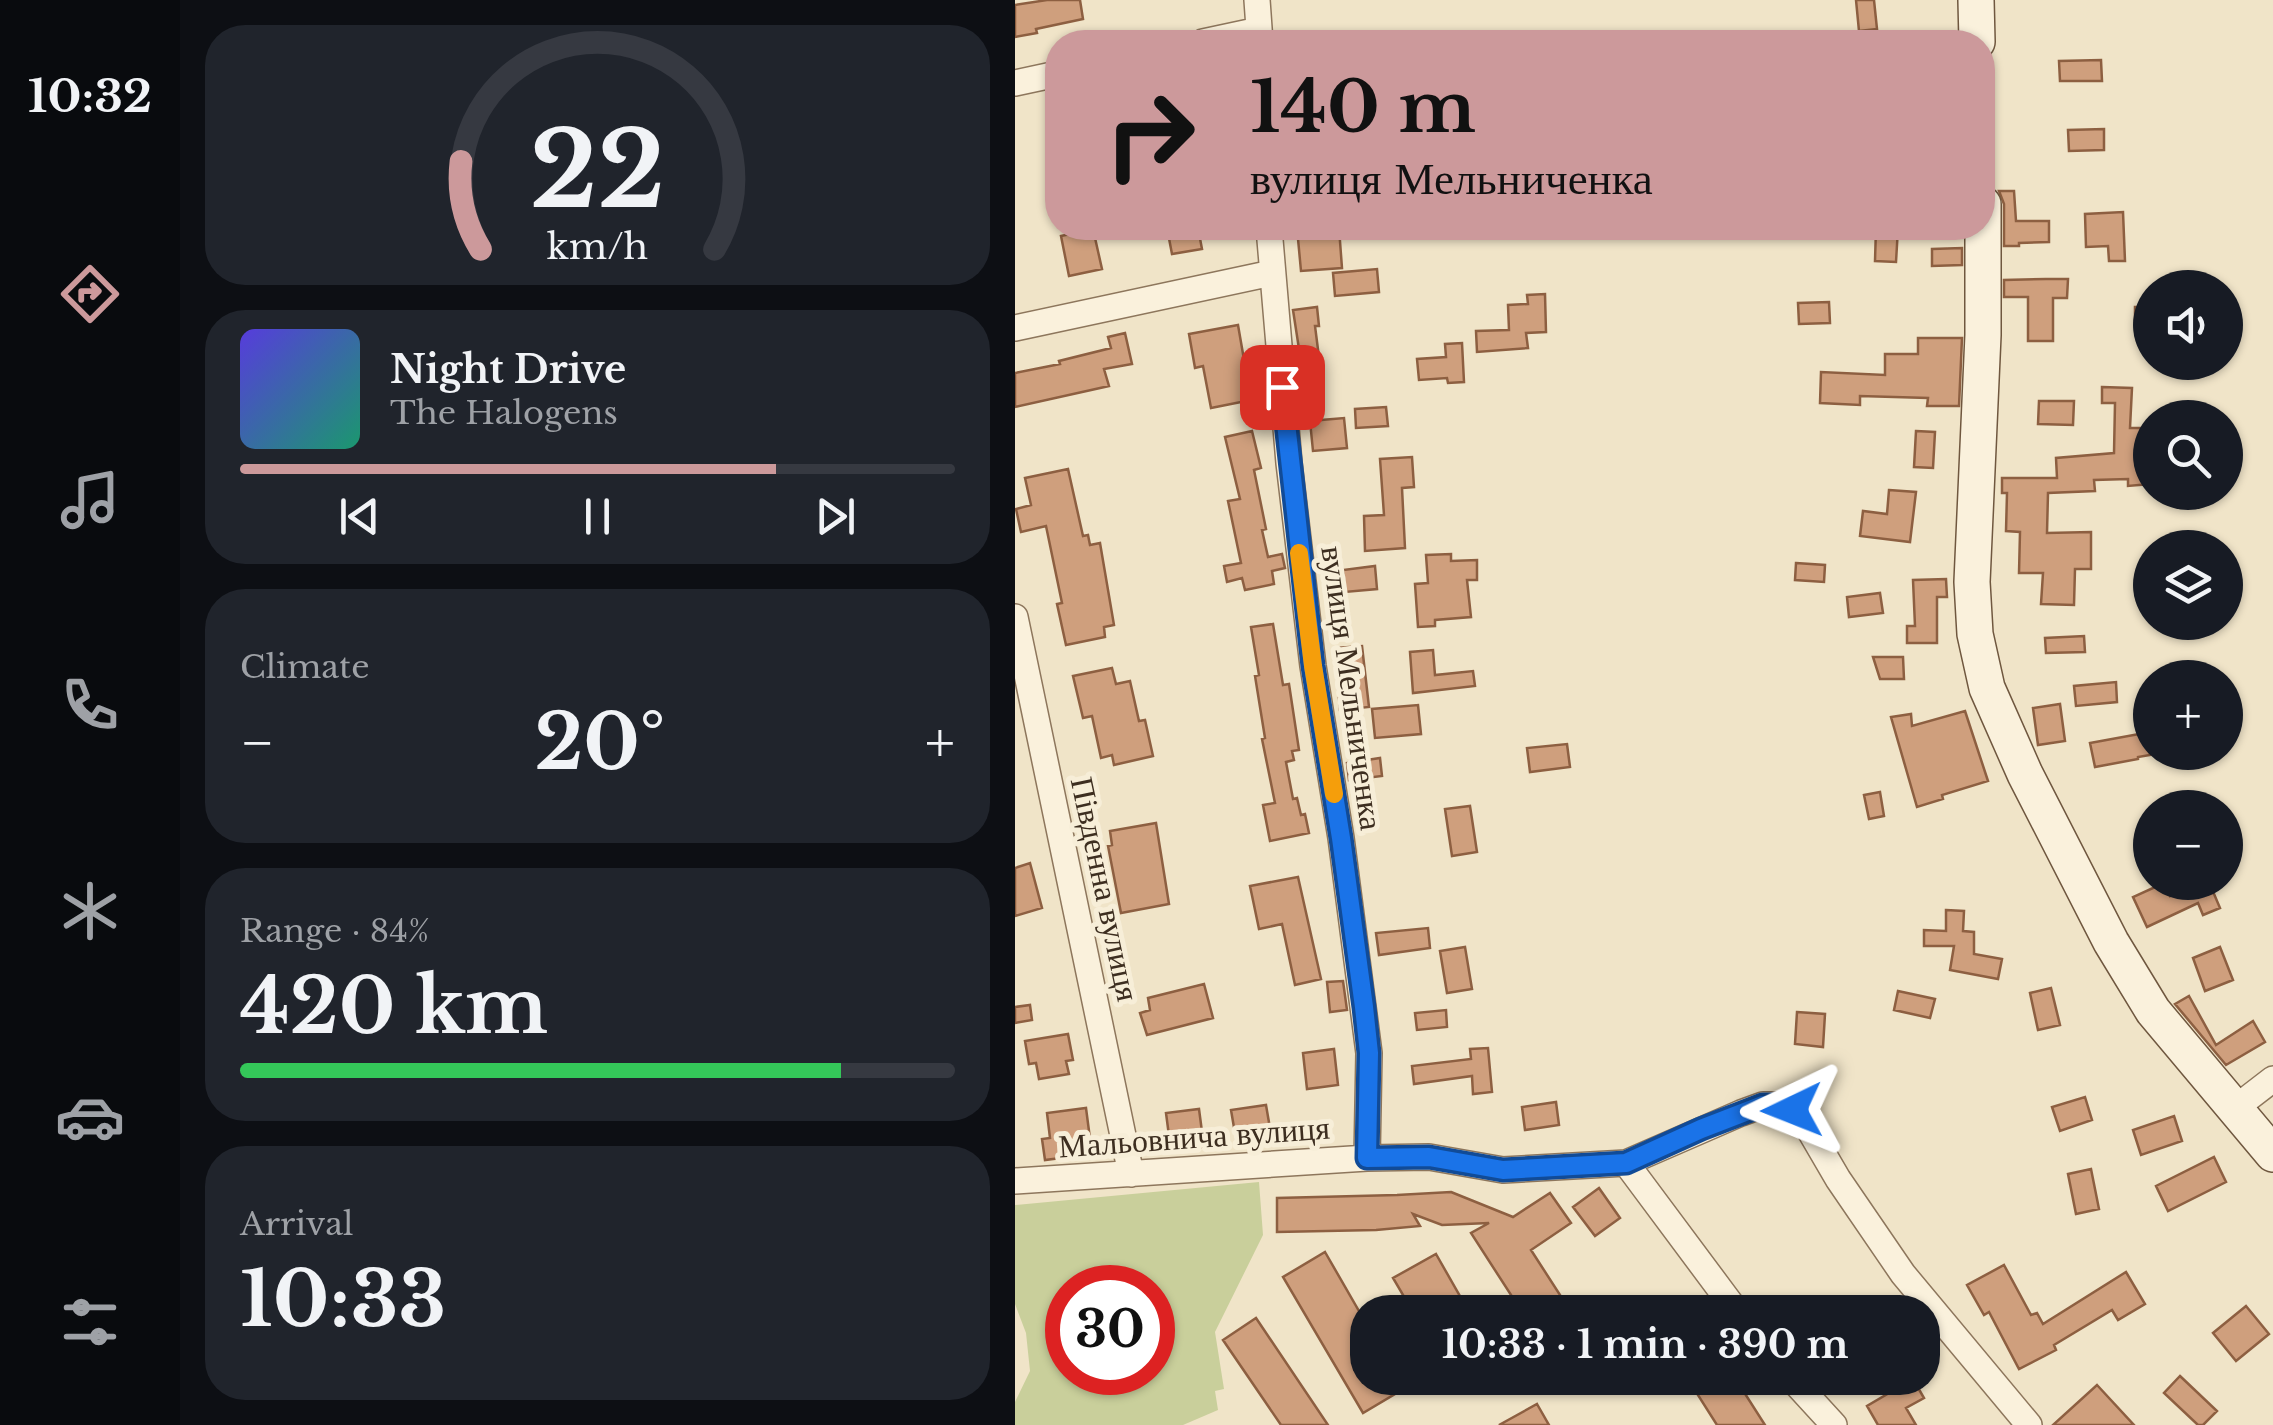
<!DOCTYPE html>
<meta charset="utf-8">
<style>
:root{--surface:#171b24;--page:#20242c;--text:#f1f3f6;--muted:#9ea1a6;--line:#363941;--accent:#cc999b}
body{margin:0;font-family:"Libre Baskerville",serif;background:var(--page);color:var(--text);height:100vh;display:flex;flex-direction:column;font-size:38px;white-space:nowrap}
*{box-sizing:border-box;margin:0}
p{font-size:32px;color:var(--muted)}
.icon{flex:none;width:55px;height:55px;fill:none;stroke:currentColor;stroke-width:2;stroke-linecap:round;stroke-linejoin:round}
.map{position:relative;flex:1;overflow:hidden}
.panel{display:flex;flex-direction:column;gap:25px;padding:25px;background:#0d0f14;width:835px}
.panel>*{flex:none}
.guide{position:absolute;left:30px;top:30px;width:950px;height:210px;border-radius:40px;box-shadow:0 2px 8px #0004;background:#cc999b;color:#111;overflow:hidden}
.buttons{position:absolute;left:1118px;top:270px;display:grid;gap:20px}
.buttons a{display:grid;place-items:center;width:110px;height:110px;border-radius:50%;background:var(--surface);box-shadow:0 2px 8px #0004;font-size:50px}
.speed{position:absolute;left:30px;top:1265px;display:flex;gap:20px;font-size:50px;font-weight:700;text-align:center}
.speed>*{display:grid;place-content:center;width:130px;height:130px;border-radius:50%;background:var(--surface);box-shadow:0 2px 8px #0004;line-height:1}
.speed .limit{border:15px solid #d22;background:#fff;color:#111}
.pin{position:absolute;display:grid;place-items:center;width:85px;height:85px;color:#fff;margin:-42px;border-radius:20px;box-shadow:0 5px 15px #0006}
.me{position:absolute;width:110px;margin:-55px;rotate:268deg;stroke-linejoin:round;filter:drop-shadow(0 0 8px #0008)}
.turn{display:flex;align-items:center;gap:35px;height:210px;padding:0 40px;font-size:45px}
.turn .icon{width:130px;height:130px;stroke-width:2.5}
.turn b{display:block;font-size:70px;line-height:85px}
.big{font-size:75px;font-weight:700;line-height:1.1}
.panel .card{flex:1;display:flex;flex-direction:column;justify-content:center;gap:15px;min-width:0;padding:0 35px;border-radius:40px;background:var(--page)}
.panel .dial{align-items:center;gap:0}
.dial svg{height:260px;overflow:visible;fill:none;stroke:var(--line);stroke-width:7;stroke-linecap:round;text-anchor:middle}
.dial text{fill:var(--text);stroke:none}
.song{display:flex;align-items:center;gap:30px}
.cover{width:120px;height:120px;border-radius:15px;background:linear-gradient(135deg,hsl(250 70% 55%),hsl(160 70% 35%))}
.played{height:10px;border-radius:5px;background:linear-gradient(90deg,var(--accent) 75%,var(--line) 75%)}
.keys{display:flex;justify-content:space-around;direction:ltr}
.heat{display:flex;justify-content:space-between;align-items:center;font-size:55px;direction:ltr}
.charge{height:15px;border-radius:8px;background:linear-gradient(90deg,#34c759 84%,var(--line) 0)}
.trip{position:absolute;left:335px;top:1295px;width:590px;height:100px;border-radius:40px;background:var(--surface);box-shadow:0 2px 8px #0004;font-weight:700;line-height:100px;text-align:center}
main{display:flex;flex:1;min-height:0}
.dock{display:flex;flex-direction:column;width:180px;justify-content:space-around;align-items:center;background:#090b0e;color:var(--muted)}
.dock .icon{width:70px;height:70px}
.dock .active{color:var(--accent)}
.dock b{font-size:45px;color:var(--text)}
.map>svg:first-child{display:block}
.green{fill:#c9cf9b;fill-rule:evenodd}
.building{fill:#cf9f7d;stroke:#8d5f41;stroke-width:2.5}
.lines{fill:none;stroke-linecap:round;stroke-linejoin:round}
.street-casing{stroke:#8d765c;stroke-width:28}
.secondary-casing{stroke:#6f573f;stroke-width:38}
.street{stroke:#faf1dc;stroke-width:25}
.secondary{stroke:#faf1dc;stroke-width:35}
.route-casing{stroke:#114b97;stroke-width:25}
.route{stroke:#1a73e8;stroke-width:18}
.slow{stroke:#f59e0b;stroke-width:18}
.labels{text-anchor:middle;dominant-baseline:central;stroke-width:10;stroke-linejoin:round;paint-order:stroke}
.street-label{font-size:32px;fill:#3d2e20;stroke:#f7eed8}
</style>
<main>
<nav class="dock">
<b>10:32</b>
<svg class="icon active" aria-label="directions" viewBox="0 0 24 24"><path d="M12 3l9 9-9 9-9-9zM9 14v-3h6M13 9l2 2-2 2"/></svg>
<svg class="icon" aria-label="music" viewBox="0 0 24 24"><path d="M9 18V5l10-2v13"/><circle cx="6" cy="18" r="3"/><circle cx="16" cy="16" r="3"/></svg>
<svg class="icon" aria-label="phone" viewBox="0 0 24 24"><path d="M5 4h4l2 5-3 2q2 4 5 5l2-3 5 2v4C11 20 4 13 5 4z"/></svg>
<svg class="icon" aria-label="climate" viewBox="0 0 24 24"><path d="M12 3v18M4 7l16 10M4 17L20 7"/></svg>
<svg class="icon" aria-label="car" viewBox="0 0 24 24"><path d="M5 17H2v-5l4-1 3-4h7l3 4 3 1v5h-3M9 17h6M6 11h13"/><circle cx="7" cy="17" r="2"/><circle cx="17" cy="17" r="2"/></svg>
<svg class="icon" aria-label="filters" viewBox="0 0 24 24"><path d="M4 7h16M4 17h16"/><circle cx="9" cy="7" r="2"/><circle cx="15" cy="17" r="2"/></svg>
</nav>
<section class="panel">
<div class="card dial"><svg viewBox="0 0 100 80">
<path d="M14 69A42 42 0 1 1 86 69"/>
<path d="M14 69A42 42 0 0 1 8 42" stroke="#cc999b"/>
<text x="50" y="56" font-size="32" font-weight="700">22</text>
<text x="50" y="72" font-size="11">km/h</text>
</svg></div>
<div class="card">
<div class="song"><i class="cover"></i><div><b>Night Drive</b><p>The Halogens</p></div></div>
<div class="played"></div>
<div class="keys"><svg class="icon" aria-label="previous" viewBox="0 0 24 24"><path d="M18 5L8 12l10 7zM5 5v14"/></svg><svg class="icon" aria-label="pause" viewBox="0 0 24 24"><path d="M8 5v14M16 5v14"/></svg><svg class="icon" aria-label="next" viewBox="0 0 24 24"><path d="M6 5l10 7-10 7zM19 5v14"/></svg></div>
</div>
<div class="card"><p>Climate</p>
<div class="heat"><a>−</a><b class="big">20°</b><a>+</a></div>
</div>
<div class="card"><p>Range · 84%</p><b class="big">420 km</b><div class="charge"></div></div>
<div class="card"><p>Arrival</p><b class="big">10:33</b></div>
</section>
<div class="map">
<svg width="1258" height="1425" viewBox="0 0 1258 1425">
<rect width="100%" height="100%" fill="#f0e4c8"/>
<path class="green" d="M244,1182L248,1235L200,1332L209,1389L200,1391L203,1410L168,1425H0V1402L15,1371L11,1333L0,1304V1205ZM52,1288H138V1372H52Z"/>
<path class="building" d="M32,0H65L68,19L21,29L22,33L0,37V5Z
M841,0H859L862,29L844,31Z
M1086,60L1087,81H1045L1044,61Z
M1089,129V150L1054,151L1053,130Z
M984,191H999L1001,221H1034V242L1004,243V246H989V204Z
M1108,212L1110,261H1094L1093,246L1071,247L1070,214Z
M152,228H183L187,249L157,254Z
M282,228H324L327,268L286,271Z
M861,228H883L881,262L860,261Z
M78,229L87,269L54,276L46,236Z
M947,248V265L917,266V249Z
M362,269L364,292L320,296L318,273Z
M1031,279H1053L1052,298H1038V341H1013V297H989V280Z
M530,294L531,332L511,333L513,348L462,352L461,331L494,330L493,305L513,304L512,295Z
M814,302L815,323L784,324L783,303Z
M302,307L304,326H300L306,373L288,375L278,310Z
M1120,307H1135V322H1120Z
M223,325L236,400L196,408L188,366L180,368L174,334Z
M110,333L117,364L89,369L94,386L0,407V373L45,364L44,361L96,348L93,337Z
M903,338H947L944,406H912L913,398L845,396V405L805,403L806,372L870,375V354H903Z
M447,343L449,382L433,383L432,378L404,380L402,359L431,357L430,344Z
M1087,387L1117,388L1115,428H1130V454H1135V484L1113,486V479L1079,480L1080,491L1033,493L1032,533L1076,532V569H1060L1059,605L1026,604L1028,573H1004L1005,532L991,531L992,493H987V478H1042L1041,458L1099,453L1100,403H1087Z
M1024,401H1059L1058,425L1023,424Z
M371,407L373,426L341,428L340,409Z
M329,418L332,448L298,451L295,421Z
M237,431L246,468L239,470L251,529L247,530L253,557L267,554L270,568L257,571L259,584L230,590L227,578L212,582L209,566L226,563L213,501L225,499L210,437Z
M901,431L920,432L918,468L899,467Z
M397,457L399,487L387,488L390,548L350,551L349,516L369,515L365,459Z
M53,469L68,536L73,535L75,545L85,543L99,625L89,627L90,637L51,645L42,604L47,603L31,526L6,532L1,509L16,505L10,478Z
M874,490L901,492L895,542L845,536L848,511L872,514Z
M436,554V561L462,560V580H452L456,617L420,620V626L403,627L400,584L413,583L411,555Z
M781,563L810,565L809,582L780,580Z
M360,566L362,589L330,592L328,570Z
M931,579L932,597H922V643H892V626H900L898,580Z
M865,593L868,613L834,617L832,597Z
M258,624L268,685L274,684L284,750L277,751L279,760L271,762L278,799L282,798L286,815L290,814L294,833L255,841L248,805L260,803L247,739L250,738L240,676L244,675L236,627Z
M1069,636L1070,652L1031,653L1030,638Z
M347,646L354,707L325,710L322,678H325L322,648Z
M418,650L420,675L458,671L460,686L398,693L395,652Z
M858,657H888L889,679H865Z
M97,668L101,684L115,681L124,721L130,720L138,756L99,765L97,755L86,758L77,716L68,718L58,676Z
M1101,682L1102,702L1061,706L1059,686Z
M1045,704L1050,741L1023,745L1018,708Z
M403,705L406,734L360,738L357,709Z
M950,711L973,781L927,795L928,799L902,807L876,717L896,714L897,726Z
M1135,732V755L1123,757V759L1080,767L1075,743Z
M552,744L555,767L515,772L512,748Z
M365,758L367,776L334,780L332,763Z
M865,792L869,816L854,819L849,795Z
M455,806L462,852L437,856L430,809Z
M141,823L154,904L106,913L93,846L97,845L95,831Z
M15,863L27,908L0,916V868Z
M283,877L306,979L280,985L267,924L244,929L235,886Z
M1187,882H1194L1205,908L1188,915L1183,903L1132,927L1118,897L1149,883L1155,896Z
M931,910L949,911L948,931L959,932V954L987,959L983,979L935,970L939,946H909V930L931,931Z
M413,928L415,948L364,955L361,933Z
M450,947L457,989L432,993L425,951Z
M1205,947L1218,980L1190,991L1178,958Z
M328,981L332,1010L315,1012L312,982Z
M189,984L198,1018L132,1035L125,1013L135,1010L133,998Z
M1036,988L1045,1025L1023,1030L1015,993Z
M883,991L920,999L915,1018L879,1010Z
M1174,996L1201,1045L1238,1021L1250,1042L1211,1065L1160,1004Z
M15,1005L17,1020L0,1023V1007Z
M431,1010L432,1027L402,1030L400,1013Z
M782,1012L810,1014L808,1047L780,1044Z
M53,1034L58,1060L51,1061L54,1074L24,1079L21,1063L14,1064L10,1041Z
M473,1048L477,1092L458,1094L457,1076L399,1084L397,1066L456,1059L455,1049Z
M319,1049L323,1085L292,1089L288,1053Z
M1070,1097L1077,1120L1045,1131L1037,1107Z
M541,1102L544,1125L510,1130L507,1107Z
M251,1105L257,1140L222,1145L216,1110Z
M71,1108L77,1154L30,1160L27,1139L35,1138L32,1113Z
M184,1109L189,1147L156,1151L151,1113Z
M1159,1116L1167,1141L1126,1155L1118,1130Z
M1199,1157L1211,1182L1153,1211L1141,1186Z
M1076,1169L1084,1209L1061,1214L1053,1174Z
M584,1188L605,1218L580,1236L558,1207Z
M436,1192L498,1217L535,1193L556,1223L516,1250L556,1312H507L456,1233L474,1223L427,1225L398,1214L405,1226L361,1230L262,1232V1198L382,1195Z
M310,1252L352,1325V1378H383L390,1388L348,1413L268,1277Z
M421,1254L454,1312H398L378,1278Z
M989,1265L1016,1315L1022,1313L1028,1324L1111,1272L1130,1304L1103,1320L1097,1310L1039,1345L1041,1350L1004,1369L974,1312L969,1315L952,1285Z
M888,1299L899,1312H865Z
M1231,1306L1254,1334L1221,1361L1198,1333Z
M241,1318L313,1425H266L208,1340Z
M1165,1376L1202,1411L1188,1425H1183L1149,1393Z
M703,1378H720L750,1425H702L681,1392Z
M898,1379L909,1398L891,1408L901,1425H863L852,1406Z
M1082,1385L1119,1425H1038Z
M522,1404L534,1425H484Z"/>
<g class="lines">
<defs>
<path id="street" d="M242,0L245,42
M188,42L244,30
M0,83L42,74
M254,228L274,463L298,666L326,838L354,1053L352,1158
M0,328L257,273
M0,617L116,1174
M1219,1109L1258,1079
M611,1163L722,1312
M0,1181L352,1158L414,1157L488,1170L611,1163L726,1113L748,1105H762L777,1110L788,1119L823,1179L888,1274L1014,1425
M776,1378L819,1425"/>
<path id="secondary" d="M961,0L962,42
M968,204V335L957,582L960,634L972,688L1010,774L1096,942L1138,1011L1258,1154"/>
</defs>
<use href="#street" class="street-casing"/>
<use href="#secondary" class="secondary-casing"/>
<use href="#street" class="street"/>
<use href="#secondary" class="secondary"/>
</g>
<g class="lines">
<defs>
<path id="route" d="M267,387L298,666L326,838L349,1007L354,1053L352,1158L414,1157L488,1170L611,1163L686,1129L748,1105H762L777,1110"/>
</defs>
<use href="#route" class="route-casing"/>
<use href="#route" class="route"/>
<path class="slow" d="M284,553L298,666L319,794"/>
</g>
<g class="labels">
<g class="street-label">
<text transform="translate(337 688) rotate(82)">вулиця Мельниченка</text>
<text transform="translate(90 889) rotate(78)">Південна вулиця</text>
<text transform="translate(179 1137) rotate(-4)">Мальовнича вулиця</text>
</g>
</g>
</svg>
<div class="buttons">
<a><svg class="icon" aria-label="sound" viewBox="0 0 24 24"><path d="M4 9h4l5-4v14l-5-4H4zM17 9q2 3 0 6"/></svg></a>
<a><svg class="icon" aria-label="search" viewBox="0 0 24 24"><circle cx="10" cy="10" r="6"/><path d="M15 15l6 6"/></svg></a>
<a><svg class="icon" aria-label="layers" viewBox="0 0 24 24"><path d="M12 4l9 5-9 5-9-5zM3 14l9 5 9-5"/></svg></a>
<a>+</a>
<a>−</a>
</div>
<div class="speed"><div class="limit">30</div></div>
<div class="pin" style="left:267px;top:387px;background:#d93025"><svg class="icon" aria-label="arrive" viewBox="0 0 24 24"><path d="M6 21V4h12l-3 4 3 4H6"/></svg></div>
<svg class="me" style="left:777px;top:1110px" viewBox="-20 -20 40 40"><path d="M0-17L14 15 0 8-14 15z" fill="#1a73e8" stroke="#fff" stroke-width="4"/></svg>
<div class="trip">10:33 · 1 min · 390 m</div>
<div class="guide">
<div class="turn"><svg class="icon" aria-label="right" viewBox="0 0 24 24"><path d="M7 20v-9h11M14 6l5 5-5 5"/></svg><div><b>140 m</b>вулиця Мельниченка</div></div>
</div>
</div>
</main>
